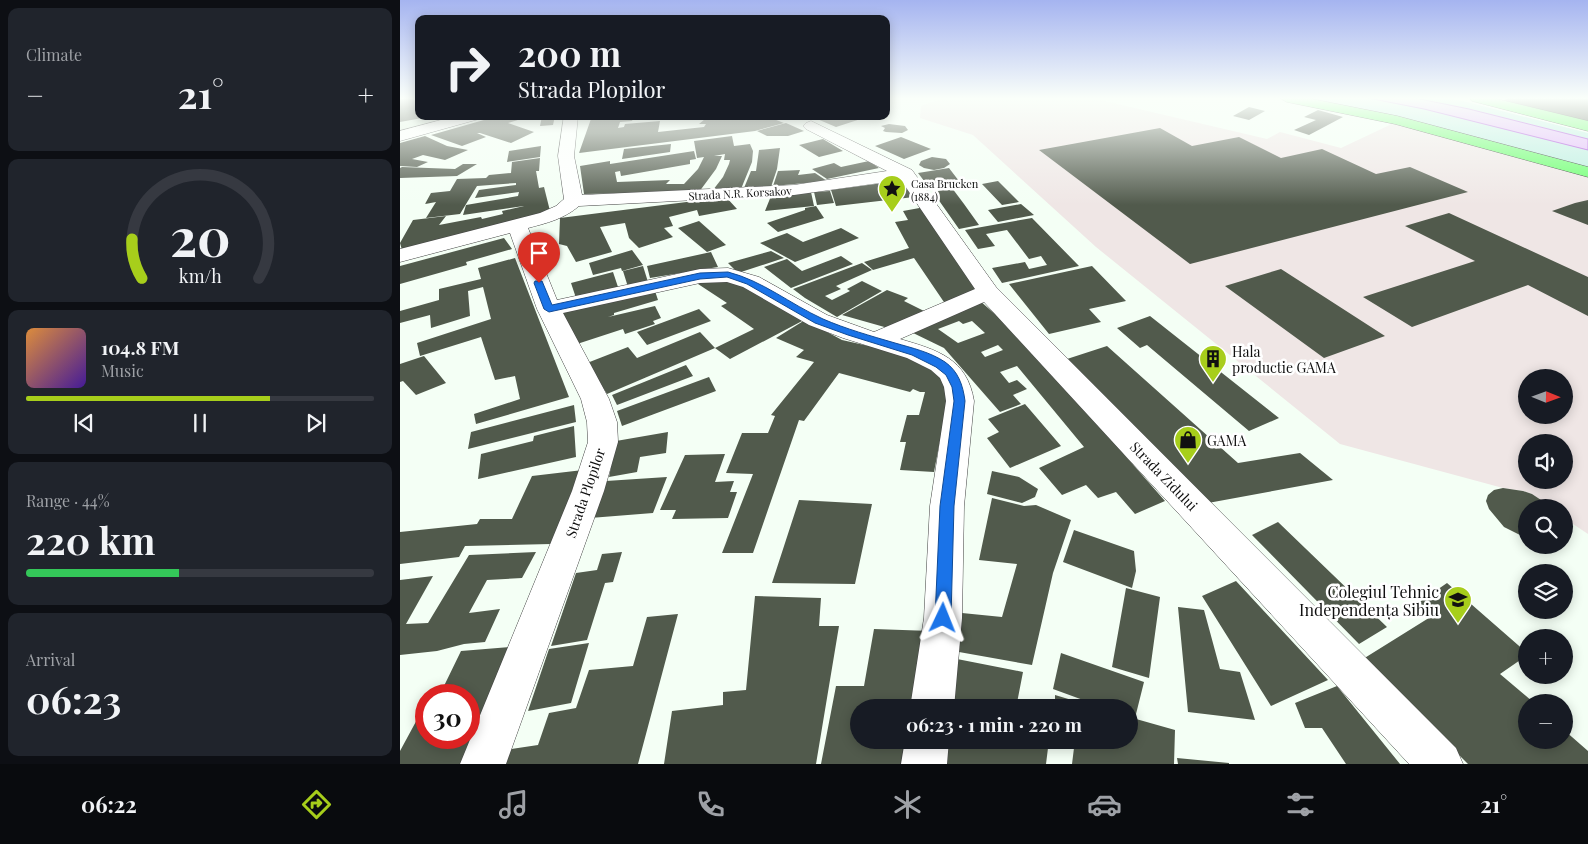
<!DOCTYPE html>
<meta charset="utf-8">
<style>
:root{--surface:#171b24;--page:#20242c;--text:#f1f3f6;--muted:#9ea1a6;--line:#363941;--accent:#a7ce1b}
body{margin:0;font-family:"Playfair Display",serif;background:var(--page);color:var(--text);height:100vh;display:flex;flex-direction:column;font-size:19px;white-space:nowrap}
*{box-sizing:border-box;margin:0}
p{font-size:16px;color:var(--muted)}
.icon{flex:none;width:28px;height:28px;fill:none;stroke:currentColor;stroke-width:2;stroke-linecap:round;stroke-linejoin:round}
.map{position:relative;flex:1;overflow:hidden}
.drawer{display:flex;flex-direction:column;gap:8px;padding:8px;background:#0d0f14;width:400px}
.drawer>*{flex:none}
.banner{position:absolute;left:15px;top:15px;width:475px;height:105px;border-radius:10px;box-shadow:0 2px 12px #0003;background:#171b24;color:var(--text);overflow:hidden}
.needle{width:32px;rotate:91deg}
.fabs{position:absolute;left:1118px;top:369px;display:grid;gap:10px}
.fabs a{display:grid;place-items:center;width:55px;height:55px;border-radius:50%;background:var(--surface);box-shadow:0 2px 12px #0003;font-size:25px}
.speed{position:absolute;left:15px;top:684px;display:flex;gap:10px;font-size:25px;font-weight:700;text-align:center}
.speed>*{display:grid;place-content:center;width:65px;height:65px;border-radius:50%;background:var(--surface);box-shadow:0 2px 12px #0003;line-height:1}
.speed .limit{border:8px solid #d22;background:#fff;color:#111}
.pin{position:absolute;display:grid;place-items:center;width:42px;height:42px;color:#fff;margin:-51px -21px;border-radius:50% 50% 50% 0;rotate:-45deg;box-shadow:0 0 5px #0007}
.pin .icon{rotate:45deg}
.me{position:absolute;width:55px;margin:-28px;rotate:2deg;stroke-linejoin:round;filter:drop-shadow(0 0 4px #0008)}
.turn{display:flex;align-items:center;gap:18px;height:105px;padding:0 20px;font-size:22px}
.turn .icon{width:65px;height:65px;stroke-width:2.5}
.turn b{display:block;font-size:35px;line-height:42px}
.big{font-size:38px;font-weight:700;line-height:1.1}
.drawer .card{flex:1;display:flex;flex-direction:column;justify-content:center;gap:8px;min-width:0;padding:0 18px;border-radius:10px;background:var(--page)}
.drawer .dial{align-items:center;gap:0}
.dial svg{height:130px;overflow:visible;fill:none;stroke:var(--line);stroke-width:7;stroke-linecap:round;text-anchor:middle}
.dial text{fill:var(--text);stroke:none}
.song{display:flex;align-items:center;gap:15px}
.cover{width:60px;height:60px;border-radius:8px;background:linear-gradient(135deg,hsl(30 70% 55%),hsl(260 70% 35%))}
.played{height:5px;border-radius:2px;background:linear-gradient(90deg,var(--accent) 70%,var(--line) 70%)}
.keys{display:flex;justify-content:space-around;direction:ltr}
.heat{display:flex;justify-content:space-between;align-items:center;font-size:28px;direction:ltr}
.charge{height:8px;border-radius:4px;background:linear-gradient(90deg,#34c759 44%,var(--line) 0)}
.trip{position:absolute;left:450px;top:699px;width:288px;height:50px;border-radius:25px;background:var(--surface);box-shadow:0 2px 12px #0003;font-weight:700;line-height:50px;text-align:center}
.tabs{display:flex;height:80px;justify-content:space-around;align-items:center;background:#090b0e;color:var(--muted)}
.tabs .icon{width:35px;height:35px}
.tabs .selected{color:var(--accent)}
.tabs b{font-size:22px;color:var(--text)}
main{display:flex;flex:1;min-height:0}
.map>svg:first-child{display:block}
.industrial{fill:#efe6e5;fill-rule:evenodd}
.green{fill:#b9eee0}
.plaza{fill:#e0f2e0}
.water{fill:#e1b4fb;stroke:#a134d9}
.building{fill:#515a4c;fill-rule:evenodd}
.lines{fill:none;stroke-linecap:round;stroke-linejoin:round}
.minor-casing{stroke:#434343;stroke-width:1}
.major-casing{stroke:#212121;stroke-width:1}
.minor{fill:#fff;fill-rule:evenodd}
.major{fill:#64ff67;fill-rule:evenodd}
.route{fill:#1a73e8;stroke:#114b97}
.labels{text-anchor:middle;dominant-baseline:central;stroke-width:5;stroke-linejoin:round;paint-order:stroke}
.far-poi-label{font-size:11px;fill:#101010;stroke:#fff;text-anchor:start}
.far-street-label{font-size:11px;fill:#101010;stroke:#fff}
.poi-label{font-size:14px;fill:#101010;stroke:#fff;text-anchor:start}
.street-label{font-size:14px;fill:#101010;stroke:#fff}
.near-poi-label{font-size:16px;fill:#101010;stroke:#fff;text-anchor:end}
</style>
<main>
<section class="drawer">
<div class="card"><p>Climate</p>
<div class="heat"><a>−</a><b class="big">21°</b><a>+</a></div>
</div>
<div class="card dial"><svg viewBox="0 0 100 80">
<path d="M14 69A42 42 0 1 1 86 69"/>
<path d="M14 69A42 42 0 0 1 8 45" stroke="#a7ce1b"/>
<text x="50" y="56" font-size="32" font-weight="700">20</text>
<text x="50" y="72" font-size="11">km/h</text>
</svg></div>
<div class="card">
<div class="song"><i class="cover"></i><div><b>104.8 FM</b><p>Music</p></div></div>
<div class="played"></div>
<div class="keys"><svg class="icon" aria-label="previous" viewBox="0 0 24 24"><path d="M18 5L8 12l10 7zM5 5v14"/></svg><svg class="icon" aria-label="pause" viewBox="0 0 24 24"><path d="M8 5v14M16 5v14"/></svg><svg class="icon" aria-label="next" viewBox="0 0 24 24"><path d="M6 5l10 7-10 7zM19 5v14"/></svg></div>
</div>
<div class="card"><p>Range · 44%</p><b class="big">220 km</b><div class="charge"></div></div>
<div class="card"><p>Arrival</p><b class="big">06:23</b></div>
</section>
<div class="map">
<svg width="1188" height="764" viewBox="0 0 1188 764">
<rect width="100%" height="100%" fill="#f4fff5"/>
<path class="industrial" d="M544,98H692L867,139L880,132L941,148L994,123L1188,177V534L1164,518V508L1150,507L1132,494L1123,491L1103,488L940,444L696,247L573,135L520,118L521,106ZM1126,378H1164V415H1126ZM1126,442H1164V480H1126Z"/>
<path class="green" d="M887,98H1047L1063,101L1188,133V172L973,114Z"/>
<path class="plaza" d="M33,116H55L14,130H0V122Z"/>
<path class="water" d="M968,98H1015L1069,109L1188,139V150L1024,109Z"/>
<path class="building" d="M0,98H11L19,103V116L28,117L0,122Z
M1109,98H1188V122L1102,101Z
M849,107L865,111L849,120L833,116Z
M918,110L943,117L909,135L894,130L916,120L904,117Z
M98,116H131L108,123L134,132L111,143L80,133H77L86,137L62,146L31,135Z
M142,116H155L153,125L140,126Z
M192,116H234L232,121L220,122L218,128L224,127L225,124L260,121L258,132L304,127L306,124H299L305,119L317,117L314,116H366L384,123L355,131L179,153Z
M410,116H467V117L436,127Z
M386,123L404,131L388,136H367L357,131Z
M489,124L505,126L508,130L502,133L486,132L483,131L485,128L481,126Z
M760,128L792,146L839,137L881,158L922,149L976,174L1010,167L1068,192L790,264L639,150Z
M25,136L47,146L68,150L45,160L23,155L12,159L28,162L17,167L0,166V143Z
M332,136L334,146L350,144L353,151L352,162L341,189L313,190L323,177L329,164L330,160H324L325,154L314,156H322L316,169L299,192L184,194L180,166L210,161V164L294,151L296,159L290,160V164L221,176L220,171L215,172L217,182L270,180L266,184H284L298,169L304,157L297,158L294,141Z
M501,137L531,149L504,159L475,146Z
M423,139L443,151L419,157L399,145Z
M271,144L270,152L222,159L224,149Z
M141,146L140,157L107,162L109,151Z
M380,148L377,169L371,187L344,188L351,171H356L359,150Z
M532,157L546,159L550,164L544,168L534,170L524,168L519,165L521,161Z
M140,158L139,171H136L139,188L144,187L150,211L2,250L0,243L13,220L46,216L39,225L81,217L82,219L103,214L102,211L124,206L63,215L66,205L118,196L119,192L75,198L79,190L116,185V183L77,186L60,214L26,218L36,202L25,204L31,193L50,191L57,179L86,178L89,175L111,173L112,162Z
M469,161L479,168L427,179L412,169L434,163L441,167Z
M63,164H77L57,176L0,178V168L2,167L55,169Z
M549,168L562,185L531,190L518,173Z
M400,170L398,175L415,173L427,181L373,186L378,171Z
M505,180L514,197L436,206L431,190Z
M598,181L619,202L602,205L582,184Z
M552,188L564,204L579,225L559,229L533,192Z
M430,191L434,203L417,205L414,192Z
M411,192L414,206L365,211L371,196Z
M326,197L337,209L299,216L297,210L269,217L273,226L264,228L273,237L239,248L229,238L225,223L200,227L212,252L176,262L167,246L159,244L160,218Z
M1188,200V225L1152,211L1175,203Z
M621,204L634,215L598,222L588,210Z
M416,206L424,218L378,232L367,223L405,210V208Z
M525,207L582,294L548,308L514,258L473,270L464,262L509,248L495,222L508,220L503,211Z
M1049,213L1188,277V316L1128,285L1012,327L963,297L1075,261L1005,226Z
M632,218L679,266L602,283L592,268L625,262L629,269L647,265L641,256L629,259L607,230L586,234L595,246L578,249L565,230Z
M299,221L326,245L307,252L278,228Z
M441,228L459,238L395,262L360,243L387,233L403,242Z
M104,238L112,249L66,262L67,265L0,284V266Z
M232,250L243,265L222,271L221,268L193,275L189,263Z
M371,251L384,258L338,273L328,263Z
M311,252L318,267L250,278L247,266Z
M441,256L453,264L391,288L364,267L387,259L402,271Z
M115,258L169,397L76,424L74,414L120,399L115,376L95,380L81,337L20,356L17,343L91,319L83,287L68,291L70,316L31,328L30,315L0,323V311L39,300V289L81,279L78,268Z
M462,263L472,270L436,286L441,289L425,296L432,300L450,291L447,289L462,281L482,291L437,317L405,298L393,289Z
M243,266L248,282L228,287L223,271Z
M692,266L726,301L689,309L701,322L649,334L609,284Z
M881,269L985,336L924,358L825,286Z
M213,272L218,287L176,298L171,283Z
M333,279L404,320L330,359L315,348L354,329L321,306L327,303L295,282Z
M254,288L258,300L214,313V315L208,317L255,306L261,318L253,321L255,324L225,334L223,329L174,345L160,310Z
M487,290L508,298L504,301L528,313L495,330L442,315Z
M579,300L623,339L765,501L735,514L716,492L698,498L686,485L662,495L639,468L684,447L617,366L600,372L609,383L617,380L627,389L613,395L621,404L600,412L544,348L509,331ZM559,321L563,324L572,321L585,333L558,343L538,329ZM598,345L603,350L585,357L581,352Z
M299,309L311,321L247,345L237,332Z
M750,316L879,418L849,431L747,345L740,348L717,328Z
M405,320L442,340L482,349L532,366L550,388L534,472L500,470L506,442H500L507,415H519L525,392H520L513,389L510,392L439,373L404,421L399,420L353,553H322L353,474L326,473L342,433H368L375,416L371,415L414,362L396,357L404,350L376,338Z
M300,332L315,348L207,394L187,363L228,347L237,358Z
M707,346L838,463L900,453L933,480L808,503L667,359Z
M24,356L46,383L16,395L3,381L0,382V364Z
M286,365L293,376L217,405L212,395Z
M309,377L316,391L222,426L217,411Z
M625,404L661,446L610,468L587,438L599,432L588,419Z
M174,405L176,422L68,449L71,432Z
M174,426L176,457L78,479L81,454L133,441L134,436Z
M268,432L266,453L240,457L237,472L209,477L216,441Z
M325,454L315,482L334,481L330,492H337L328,518L272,519L276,510H260L285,455Z
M183,470L151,544L65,546L59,557L0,564V532L77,524L80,519H112L132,476Z
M592,471L619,477L638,489L635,497L622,503L587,494Z
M267,477L253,513L190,518L206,481Z
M1103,488L1123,491L1132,494L1153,508H1126V538L1104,527L1089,509L1086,501L1088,495L1094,490Z
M592,498L624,506L636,505L671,520L653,573L632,665L559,652L562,613L602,617L617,564L579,560Z
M399,500L472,504L455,584L372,583Z
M878,522L987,627L959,644L852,535Z
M674,530L734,551L736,571L732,588L663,562Z
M136,552L122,578L87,580L69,613L100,609L85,642L64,644L37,651L0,655V580L33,576L6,624L28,623L69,555Z
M222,552L213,582L205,583L187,640L151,646L176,573L197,570L202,554Z
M836,581L928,680L871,706L802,596Z
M1047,583L1126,652V656L1100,674L1133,702H1126V740H1164V730L1188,751V764H1068L963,659L1032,616L1018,603Z
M726,588L760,597L749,678L712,667Z
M355,596L421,598L419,626H439L416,764H264L272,711L323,705V692L346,690Z
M778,607L804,610L820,669L840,672L855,720L788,712Z
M278,614L238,764H98L104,750L138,745L149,713L176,708L189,670L233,666L247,617Z
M474,629L531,631L520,708H459V740H515L512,764H421L436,686H464Z
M189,643L171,703L128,711L149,649Z
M111,647L61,764H0V751L26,703V738H69V695H30L34,689L43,688L61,651Z
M661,653L744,682L735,718L729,716V708H705L653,689Z
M557,659L623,672L616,708H547Z
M937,686L1000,764H946L922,728H905L895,703Z
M655,695L695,707V708H655Z
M729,717L775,730L774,764H672L675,740H729Z
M540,740H649L646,764H535Z
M777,758L829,763V764H778Z"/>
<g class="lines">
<defs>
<path id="minor" d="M56,116H81L79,119L0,141V131Z
M164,116H178L174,156L182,195L394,185L487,171L406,129L403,126L406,123L411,121L512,170L596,287L1056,748L1063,764H1009L584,302L500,339C537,350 567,358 574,401L564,506L562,618L554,708H510L524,618L530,506L546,401L544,387L540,378L531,370L507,358L443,338L409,325L343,287L327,282L300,283L163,313L209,399L217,422L218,442L204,491L106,764H60L172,491L188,442L187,422L181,399L137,309L110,233L0,262V249L140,213L156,206L164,199L158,156ZM501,180L575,289L474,332L427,315L359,277L328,268L300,269L157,300L128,228C147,223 164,219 179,206L394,195Z
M505,740H549L547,764H501Z"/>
<path id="major" d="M880,98H907L997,116L1188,167V177L995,124L887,102Z
M1070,98H1093L1188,121V131L1072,101Z"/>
</defs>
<use href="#minor" class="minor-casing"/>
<use href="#major" class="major-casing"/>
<use href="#minor" class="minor"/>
<use href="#major" class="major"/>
</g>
<linearGradient id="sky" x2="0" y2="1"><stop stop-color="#a5b4f0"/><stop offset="0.48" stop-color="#fafffa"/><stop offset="1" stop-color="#fafffa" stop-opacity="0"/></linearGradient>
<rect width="1188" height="205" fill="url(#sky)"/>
<path class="route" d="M328,272C363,281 390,304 423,319C446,329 471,336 495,343C512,348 530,352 545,362C558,371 563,385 565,401L554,506L551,618L549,623L543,625L537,623L535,618L540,506L554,401L552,387L546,375L536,367L512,355L448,335L415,323L347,284L327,277L300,279L149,312L144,309L134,283L135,281H142L152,305L300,273Z"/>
<defs>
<symbol id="sight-pin" viewBox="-11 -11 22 30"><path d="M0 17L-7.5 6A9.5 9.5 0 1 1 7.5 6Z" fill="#a7ce1b" stroke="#fff"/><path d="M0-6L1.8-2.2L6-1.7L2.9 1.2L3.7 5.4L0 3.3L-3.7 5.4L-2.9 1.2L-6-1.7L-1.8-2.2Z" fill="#111"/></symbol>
<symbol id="building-pin" viewBox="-11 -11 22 30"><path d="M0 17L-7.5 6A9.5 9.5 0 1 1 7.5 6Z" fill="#a7ce1b" stroke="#fff"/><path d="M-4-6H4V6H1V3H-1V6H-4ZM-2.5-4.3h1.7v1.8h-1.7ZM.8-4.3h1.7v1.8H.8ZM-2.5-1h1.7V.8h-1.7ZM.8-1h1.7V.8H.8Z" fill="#111"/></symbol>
<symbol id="shop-pin" viewBox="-11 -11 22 30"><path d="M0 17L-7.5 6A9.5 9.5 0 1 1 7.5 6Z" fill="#a7ce1b" stroke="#fff"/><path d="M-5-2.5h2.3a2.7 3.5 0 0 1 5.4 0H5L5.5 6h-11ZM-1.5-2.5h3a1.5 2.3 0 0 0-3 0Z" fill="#111"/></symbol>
<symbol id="school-pin" viewBox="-11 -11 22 30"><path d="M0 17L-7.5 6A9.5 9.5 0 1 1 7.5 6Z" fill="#a7ce1b" stroke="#fff"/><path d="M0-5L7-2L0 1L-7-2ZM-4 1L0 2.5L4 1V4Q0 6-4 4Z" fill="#111"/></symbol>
</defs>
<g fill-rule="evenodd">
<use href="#sight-pin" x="476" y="173" width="32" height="43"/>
<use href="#building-pin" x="797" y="343" width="32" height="43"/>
<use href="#shop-pin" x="772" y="424" width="32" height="43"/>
<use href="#school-pin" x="1042" y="584" width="32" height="43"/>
</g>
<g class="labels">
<g class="far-poi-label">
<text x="511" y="183">Casa Brucken<tspan x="511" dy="13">(1884)</tspan></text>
</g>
<g class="far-street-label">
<text transform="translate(340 193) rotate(-3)">Strada N.R. Korsakov</text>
</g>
<g class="poi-label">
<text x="832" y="351">Hala<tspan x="832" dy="16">productie GAMA</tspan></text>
<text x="807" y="440">GAMA</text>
</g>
<g class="street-label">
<text transform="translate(764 476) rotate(46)">Strada Zidului</text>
<text transform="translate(185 493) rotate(-71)">Strada Plopilor</text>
</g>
<g class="near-poi-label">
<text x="1039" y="591">Colegiul Tehnic<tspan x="1039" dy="18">Independența Sibiu</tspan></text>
</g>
</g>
</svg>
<div class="fabs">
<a><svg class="needle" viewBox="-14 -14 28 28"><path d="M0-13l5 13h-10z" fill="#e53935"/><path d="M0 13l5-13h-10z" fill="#9ea1a6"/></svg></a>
<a><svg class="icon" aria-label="sound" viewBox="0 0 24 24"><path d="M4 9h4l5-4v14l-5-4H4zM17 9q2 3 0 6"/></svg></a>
<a><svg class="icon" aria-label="search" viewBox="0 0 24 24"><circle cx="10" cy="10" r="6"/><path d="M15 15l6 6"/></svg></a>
<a><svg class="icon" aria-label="layers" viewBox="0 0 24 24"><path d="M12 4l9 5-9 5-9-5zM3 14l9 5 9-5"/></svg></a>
<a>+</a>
<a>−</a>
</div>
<div class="speed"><div class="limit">30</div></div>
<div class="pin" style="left:139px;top:283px;background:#d93025"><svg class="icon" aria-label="arrive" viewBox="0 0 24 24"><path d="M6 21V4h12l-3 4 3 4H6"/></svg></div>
<svg class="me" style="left:543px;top:618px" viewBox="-20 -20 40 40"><path d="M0-17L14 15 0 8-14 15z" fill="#1a73e8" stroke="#fff" stroke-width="4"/></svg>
<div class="trip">06:23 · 1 min · 220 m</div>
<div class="banner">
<div class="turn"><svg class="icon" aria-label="right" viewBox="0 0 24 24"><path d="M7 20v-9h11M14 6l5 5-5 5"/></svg><div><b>200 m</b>Strada Plopilor</div></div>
</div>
</div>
</main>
<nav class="tabs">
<b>06:22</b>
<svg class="icon selected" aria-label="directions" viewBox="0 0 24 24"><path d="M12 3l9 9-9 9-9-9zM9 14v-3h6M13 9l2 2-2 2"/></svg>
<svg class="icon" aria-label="music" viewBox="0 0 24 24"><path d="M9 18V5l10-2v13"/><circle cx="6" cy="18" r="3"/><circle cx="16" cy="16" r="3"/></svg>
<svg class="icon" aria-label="phone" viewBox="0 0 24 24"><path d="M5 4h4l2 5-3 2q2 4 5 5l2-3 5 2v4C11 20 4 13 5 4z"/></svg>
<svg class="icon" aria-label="climate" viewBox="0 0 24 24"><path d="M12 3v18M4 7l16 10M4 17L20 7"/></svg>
<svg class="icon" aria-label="car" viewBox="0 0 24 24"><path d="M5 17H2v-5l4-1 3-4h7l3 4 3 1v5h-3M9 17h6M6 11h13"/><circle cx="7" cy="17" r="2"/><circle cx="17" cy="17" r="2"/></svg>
<svg class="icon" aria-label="filters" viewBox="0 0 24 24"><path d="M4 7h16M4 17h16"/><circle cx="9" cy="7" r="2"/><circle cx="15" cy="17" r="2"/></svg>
<b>21°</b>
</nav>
